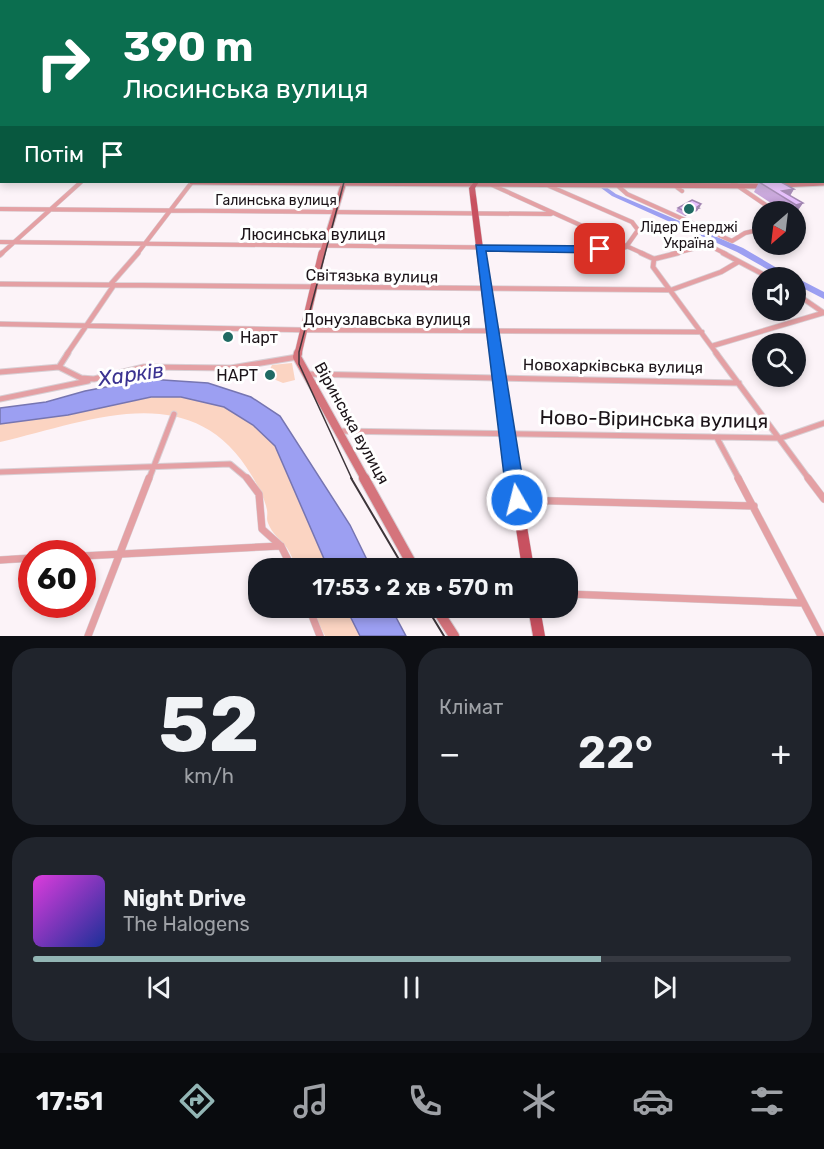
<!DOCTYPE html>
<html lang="uk">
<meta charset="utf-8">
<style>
:root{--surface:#171b24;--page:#20242c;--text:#f1f3f6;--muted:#9ea1a6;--line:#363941;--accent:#92b5b4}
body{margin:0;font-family:Rubik,sans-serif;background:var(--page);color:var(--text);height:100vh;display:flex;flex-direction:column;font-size:22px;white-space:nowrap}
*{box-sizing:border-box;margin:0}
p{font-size:20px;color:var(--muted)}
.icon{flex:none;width:33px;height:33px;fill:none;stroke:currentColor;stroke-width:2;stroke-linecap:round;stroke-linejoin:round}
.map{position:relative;height:636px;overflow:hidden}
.panel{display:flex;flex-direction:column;gap:12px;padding:12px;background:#0d0f14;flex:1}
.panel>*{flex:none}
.guide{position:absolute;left:0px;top:0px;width:825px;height:183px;box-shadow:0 3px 9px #0003;background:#0b6e4f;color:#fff;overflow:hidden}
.needle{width:39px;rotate:208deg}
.buttons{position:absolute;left:752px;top:201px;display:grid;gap:12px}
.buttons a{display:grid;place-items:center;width:54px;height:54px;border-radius:50%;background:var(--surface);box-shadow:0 3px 9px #0003;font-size:30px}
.speed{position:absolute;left:18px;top:540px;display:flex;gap:12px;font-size:30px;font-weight:700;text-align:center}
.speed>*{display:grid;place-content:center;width:78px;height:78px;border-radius:50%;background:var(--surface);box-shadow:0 3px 9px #0003;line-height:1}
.speed .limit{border:9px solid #d22;background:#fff;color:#111}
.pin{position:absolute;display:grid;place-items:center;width:51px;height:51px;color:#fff;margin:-26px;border-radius:12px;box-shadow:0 3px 9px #0006}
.me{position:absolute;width:66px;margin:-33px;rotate:352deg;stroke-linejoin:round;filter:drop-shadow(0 0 4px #0008)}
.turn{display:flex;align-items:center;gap:21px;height:126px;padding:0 24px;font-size:27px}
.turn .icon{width:78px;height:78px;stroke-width:2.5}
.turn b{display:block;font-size:42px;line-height:51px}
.then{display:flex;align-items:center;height:57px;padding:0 24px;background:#0003;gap:12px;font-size:22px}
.big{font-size:45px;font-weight:600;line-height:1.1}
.panel .tile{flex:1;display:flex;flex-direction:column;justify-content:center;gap:9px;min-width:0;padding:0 21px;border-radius:24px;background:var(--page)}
.panel .dial{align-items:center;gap:0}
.dial b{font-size:78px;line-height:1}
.song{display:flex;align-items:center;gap:18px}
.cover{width:72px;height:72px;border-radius:9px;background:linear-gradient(135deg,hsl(300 70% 55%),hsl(230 70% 35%))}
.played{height:6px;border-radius:3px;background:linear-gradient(90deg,var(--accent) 75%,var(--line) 75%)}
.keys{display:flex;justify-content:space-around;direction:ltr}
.heat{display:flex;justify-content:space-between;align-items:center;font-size:33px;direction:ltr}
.panel .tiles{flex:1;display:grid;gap:12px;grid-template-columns:1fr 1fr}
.tile:last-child{grid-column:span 2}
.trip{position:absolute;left:248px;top:558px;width:330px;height:60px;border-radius:24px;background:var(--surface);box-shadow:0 3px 9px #0003;font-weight:600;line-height:60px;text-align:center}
.menu{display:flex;height:96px;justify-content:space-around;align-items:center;background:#090b0e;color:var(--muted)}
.menu .icon{width:42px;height:42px}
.menu .active{color:var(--accent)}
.menu b{font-size:27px;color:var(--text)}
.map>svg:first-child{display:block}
.green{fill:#fbd4c2}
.water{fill:#9c9ff2;stroke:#7675b1;stroke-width:1.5}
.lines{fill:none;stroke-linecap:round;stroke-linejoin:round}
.river{fill:#9c9ff2;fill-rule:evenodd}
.minor-far3-casing{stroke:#d8cfd4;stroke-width:5}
.minor-far2-casing{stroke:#d8cfd4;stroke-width:6}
.minor-far1-casing{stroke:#d8cfd4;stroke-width:7}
.minor-casing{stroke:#d8cfd4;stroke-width:8}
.secondary-far3-casing{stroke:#d8cfd4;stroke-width:7}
.secondary-far2-casing{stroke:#d8cfd4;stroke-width:8}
.secondary-far1-casing{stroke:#d8cfd4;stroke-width:10}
.secondary-casing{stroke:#d8cfd4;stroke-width:12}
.primary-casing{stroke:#d8cfd4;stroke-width:1}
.minor-far3{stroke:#e4a0a4;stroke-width:4}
.minor-far2{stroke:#e4a0a4;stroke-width:4.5}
.minor-far1{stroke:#e4a0a4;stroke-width:5}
.minor{stroke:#e4a0a4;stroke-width:7}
.secondary-far3{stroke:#d5747c;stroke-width:5}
.secondary-far2{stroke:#d5747c;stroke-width:7}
.secondary-far1{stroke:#d5747c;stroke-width:8}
.secondary{stroke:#d5747c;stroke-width:10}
.primary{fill:#c85160;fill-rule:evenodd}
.tram-far1{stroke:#3d353a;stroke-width:1.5}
.tram{stroke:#3d353a;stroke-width:2}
.wall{fill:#c7a4da}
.shaded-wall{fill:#a286b2}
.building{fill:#e7bffe;stroke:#a286b2;stroke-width:1.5}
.route{fill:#1a73e8;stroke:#114b97;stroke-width:1.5}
.poi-dot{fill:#1f6a63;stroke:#fff;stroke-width:2}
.labels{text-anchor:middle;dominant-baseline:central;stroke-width:6;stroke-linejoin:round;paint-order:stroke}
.far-street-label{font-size:14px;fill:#1c1419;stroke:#fff}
.far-poi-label{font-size:14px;fill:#1c1419;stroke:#fff}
.street-label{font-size:16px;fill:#1c1419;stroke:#fff}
.poi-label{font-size:16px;fill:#1c1419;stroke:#fff;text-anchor:start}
.near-street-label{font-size:20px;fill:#1c1419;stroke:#fff}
.near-water-label{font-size:21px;font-style:italic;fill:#3b3391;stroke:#fff}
</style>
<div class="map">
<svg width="824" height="636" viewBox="0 0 824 636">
<rect width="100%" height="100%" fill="#fcf3f8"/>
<path class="green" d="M292,363L295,380L283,383L271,378L269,371L272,365Z
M151,397H181L224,407L253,425L275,446L328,568H297C294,562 291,554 287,548C280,539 272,534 268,523C266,518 268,515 267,510C265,499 258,486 252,476C193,375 90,421 0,442V424L3,423L68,415Z
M311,608H346L360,636H325Z"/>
<path class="water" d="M148,379L208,383L251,397L280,416L350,525L371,568H328L275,446L253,425L224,407L181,397H151L68,415L0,424V408L46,402L85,391Z
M346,608H391L406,636H360Z"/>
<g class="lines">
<path class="river" d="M593,182H599L616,194L743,248L794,278H783L737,252L612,196Z
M795,277L824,292V299L795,284Z"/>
<defs>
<path id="minor-far3" d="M670,182L682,191
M732,182L776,212
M490,184L644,254
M617,185L627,194L732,241L745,233L762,229
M0,209L551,214
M0,242L619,249L626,247L638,230L632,222L547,185
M1,254L81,182
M137,254L192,182
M672,254L708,245L726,254"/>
<path id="minor-far2" d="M641,253L654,259
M723,253L770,278
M0,255L2,253
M654,259L653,267L717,354
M654,259L678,253
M0,284L671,290L721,272L738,262
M110,285L138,253
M795,293L824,313
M0,324L304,330L702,332
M712,346L823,313
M67,354L114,285"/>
<path id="minor-far1" d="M716,353L809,479
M59,367L68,353
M0,372L59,367L81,378L94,379L144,367L231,368L297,357
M306,374L739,383
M0,399L88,381
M338,431L781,438L824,423
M717,438L739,479
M0,472L230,464L248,479
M149,479L174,414"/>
<path id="minor" d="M247,478L259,494L262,529L281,546L292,568
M738,478L821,636
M808,478L824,499
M517,500L754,506
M82,556L281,546
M0,560L32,558
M567,594L803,603
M309,608L320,636
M88,636L149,478"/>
<path id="secondary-far3" d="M192,182L765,186
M779,185L824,183
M322,254L344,182"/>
<path id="secondary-far2" d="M298,354L322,253"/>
<path id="secondary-far1" d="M298,353L297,357L365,479"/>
<path id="secondary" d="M364,478L414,568
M436,608L454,636"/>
<path id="primary" d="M474,182H479L475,188L494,331L534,568H522L486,331L469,188Z
M528,608H540L545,636H533Z"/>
</defs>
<use href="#minor-far3" class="minor-far3-casing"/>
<use href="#minor-far2" class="minor-far2-casing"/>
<use href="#minor-far1" class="minor-far1-casing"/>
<use href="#minor" class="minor-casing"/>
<use href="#secondary-far3" class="secondary-far3-casing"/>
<use href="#secondary-far2" class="secondary-far2-casing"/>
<use href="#secondary-far1" class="secondary-far1-casing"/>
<use href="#secondary" class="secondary-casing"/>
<use href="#primary" class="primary-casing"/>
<use href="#minor-far3" class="minor-far3"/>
<use href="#minor-far2" class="minor-far2"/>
<use href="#minor-far1" class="minor-far1"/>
<use href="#minor" class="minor"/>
<use href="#secondary-far3" class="secondary-far3"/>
<use href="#secondary-far2" class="secondary-far2"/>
<use href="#secondary-far1" class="secondary-far1"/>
<use href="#secondary" class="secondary"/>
<use href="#primary" class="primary"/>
<path class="tram-far1" d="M344,182L299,352V364L352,479"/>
<path class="tram" d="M351,478L404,568
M427,608L444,636"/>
</g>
<path class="wall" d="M759,182L794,189L790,196L803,203L796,213L795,212H785L754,192Z
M701,204L697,211L685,216L676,211L678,208Z"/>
<path class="shaded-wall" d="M794,189L788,199L782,191Z
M803,203L796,213H795V212H792L796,205Z
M701,204L700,207L698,208H699L697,211L685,216L687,212Z"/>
<path class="building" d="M759,182H781L794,189L782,191L803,203L796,205Z
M692,200L701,204L697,207L699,208L687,212L678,208Z"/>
<linearGradient id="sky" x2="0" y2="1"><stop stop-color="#89acec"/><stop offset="0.56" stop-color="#fefafc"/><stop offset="1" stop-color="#fefafc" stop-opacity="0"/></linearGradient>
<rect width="824" height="200" fill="url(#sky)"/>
<path class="route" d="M476,245L600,246L605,249L600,253L486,251L526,500L524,507L517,510L510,507L507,500Z"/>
<g class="poi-dot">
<circle cx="689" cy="209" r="6"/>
<circle cx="228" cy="337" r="6"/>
<circle cx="270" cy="375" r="6"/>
</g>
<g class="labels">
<g class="far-street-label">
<text x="276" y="200">Галинська вулиця</text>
</g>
<g class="far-poi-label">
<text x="689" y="227">Лідер Енерджі<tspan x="689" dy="16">Україна</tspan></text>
</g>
<g class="street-label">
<text x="313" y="234">Люсинська вулиця</text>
<text transform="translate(372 276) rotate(1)">Світязька вулиця</text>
<text x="387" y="319">Донузлавська вулиця</text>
<text transform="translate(613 366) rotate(1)">Новохарківська вулиця</text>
<text transform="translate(352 423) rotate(61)">Віринська вулиця</text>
</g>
<g class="poi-label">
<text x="240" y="337">Нарт</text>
<text x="258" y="375" text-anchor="end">НАРТ</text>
</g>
<g class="near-street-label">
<text transform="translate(654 419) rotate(1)">Ново-Віринська вулиця</text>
</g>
<g class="near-water-label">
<text transform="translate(131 374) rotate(-8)">Харків</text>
</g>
</g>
</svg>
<div class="buttons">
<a><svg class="needle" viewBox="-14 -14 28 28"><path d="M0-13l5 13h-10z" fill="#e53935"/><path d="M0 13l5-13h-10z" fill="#9ea1a6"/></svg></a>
<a><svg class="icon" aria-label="sound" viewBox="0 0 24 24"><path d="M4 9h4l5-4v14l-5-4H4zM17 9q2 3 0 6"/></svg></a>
<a><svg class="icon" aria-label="search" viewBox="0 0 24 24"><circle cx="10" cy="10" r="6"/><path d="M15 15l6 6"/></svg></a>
</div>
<div class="speed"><div class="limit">60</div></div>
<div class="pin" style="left:600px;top:249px;background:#d93025"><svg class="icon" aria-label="arrive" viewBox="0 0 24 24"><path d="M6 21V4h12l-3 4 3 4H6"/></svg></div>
<svg class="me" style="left:517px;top:500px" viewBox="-20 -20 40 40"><circle r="17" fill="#1a73e8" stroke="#fff" stroke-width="3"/><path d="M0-11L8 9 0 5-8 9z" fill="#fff"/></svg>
<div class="trip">17:53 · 2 хв · 570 m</div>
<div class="guide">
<div class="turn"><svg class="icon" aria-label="right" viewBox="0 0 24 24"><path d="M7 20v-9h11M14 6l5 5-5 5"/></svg><div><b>390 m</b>Люсинська вулиця</div></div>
<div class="then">Потім<svg class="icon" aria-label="arrive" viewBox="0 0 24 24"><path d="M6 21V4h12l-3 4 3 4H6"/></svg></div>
</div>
</div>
<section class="panel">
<div class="tiles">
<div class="tile dial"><b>52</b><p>km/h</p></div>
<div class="tile"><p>Клімат</p>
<div class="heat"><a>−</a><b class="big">22°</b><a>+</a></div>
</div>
<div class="tile">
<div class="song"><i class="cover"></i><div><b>Night Drive</b><p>The Halogens</p></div></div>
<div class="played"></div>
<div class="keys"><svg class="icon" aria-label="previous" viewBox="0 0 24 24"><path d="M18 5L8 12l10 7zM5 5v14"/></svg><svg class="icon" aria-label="pause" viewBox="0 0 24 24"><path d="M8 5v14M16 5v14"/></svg><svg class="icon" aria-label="next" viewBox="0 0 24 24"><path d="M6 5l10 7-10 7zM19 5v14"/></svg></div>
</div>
</div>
</section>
<nav class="menu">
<b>17:51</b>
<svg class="icon active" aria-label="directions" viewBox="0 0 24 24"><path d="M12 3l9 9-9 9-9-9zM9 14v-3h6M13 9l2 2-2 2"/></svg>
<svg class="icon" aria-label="music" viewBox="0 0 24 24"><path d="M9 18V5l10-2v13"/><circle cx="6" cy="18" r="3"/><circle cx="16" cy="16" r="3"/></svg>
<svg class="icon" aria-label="phone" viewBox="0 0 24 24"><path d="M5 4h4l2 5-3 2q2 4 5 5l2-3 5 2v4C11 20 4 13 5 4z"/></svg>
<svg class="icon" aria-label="climate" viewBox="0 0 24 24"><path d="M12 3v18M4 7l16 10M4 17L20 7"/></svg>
<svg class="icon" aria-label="car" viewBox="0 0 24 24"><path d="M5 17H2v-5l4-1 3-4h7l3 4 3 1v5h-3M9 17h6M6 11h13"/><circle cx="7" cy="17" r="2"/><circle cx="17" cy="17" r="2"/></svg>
<svg class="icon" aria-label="filters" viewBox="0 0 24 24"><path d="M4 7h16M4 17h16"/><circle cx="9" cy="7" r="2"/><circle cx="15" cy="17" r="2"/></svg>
</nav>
